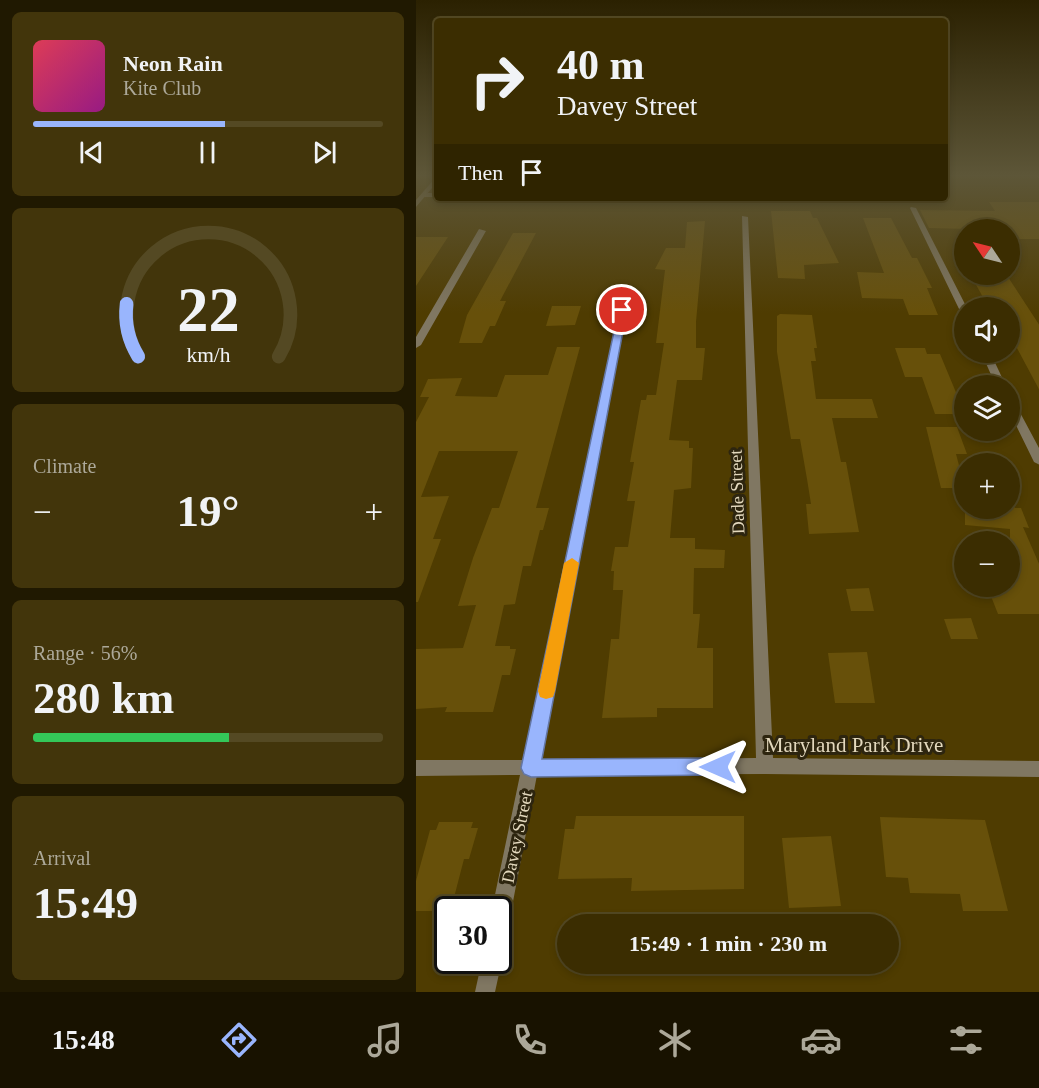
<!DOCTYPE html>
<meta charset="utf-8">
<style>
:root{--surface:#3b2d01;--page:#42350b;--text:#f1f3f6;--muted:#aca899;--line:#544923;--accent:#99b5fd}
body{margin:0;font-family:Georgia,serif;background:var(--page);color:var(--text);height:100vh;display:flex;flex-direction:column;font-size:22px;white-space:nowrap}
*{box-sizing:border-box;margin:0}
p{font-size:20px;color:var(--muted)}
.icon{flex:none;width:33px;height:33px;fill:none;stroke:currentColor;stroke-width:2;stroke-linecap:round;stroke-linejoin:round}
.map{position:relative;flex:1;overflow:hidden}
.drawer{display:flex;flex-direction:column;gap:12px;padding:12px;background:#201901;width:416px}
.drawer>*{flex:none}
.guide{position:absolute;left:18px;top:18px;width:514px;height:183px;border-radius:6px;box-shadow:0 3px 9px #0003,0 0 0 2px var(--line);background:#3b2d01;color:var(--text);overflow:hidden}
.needle{width:39px;rotate:305deg}
.controls{position:absolute;left:538px;top:219px;display:grid;gap:12px}
.controls a{display:grid;place-items:center;width:66px;height:66px;border-radius:50%;background:var(--surface);box-shadow:0 3px 9px #0003,0 0 0 2px var(--line);font-size:30px}
.speed{position:absolute;left:18px;top:896px;display:flex;gap:12px;font-size:30px;font-weight:700;text-align:center}
.speed>*{display:grid;place-content:center;width:78px;height:78px;border-radius:50%;background:var(--surface);box-shadow:0 3px 9px #0003,0 0 0 2px var(--line);line-height:1}
.speed .limit{border:3px solid #111;border-radius:9px;background:#fff;color:#111}
.pin{position:absolute;display:grid;place-items:center;width:51px;height:51px;color:#fff;margin:-26px;border:3px solid #fff;border-radius:50%;box-shadow:0 2px 6px #0007}
.me{position:absolute;width:66px;margin:-33px;rotate:270deg;stroke-linejoin:round;filter:drop-shadow(0 0 4px #0008)}
.turn{display:flex;align-items:center;gap:21px;height:126px;padding:0 24px;font-size:27px}
.turn .icon{width:78px;height:78px;stroke-width:2.5}
.turn b{display:block;font-size:42px;line-height:51px}
.then{display:flex;align-items:center;height:57px;padding:0 24px;background:#0003;gap:12px;font-size:22px}
.big{font-size:45px;font-weight:600;line-height:1.1}
.drawer .card{flex:1;display:flex;flex-direction:column;justify-content:center;gap:9px;min-width:0;padding:0 21px;border-radius:9px;background:var(--page)}
.drawer .dial{align-items:center;gap:0}
.dial svg{height:156px;overflow:visible;fill:none;stroke:var(--line);stroke-width:7;stroke-linecap:round;text-anchor:middle}
.dial text{fill:var(--text);stroke:none}
.song{display:flex;align-items:center;gap:18px}
.cover{width:72px;height:72px;border-radius:9px;background:linear-gradient(135deg,hsl(350 70% 55%),hsl(310 70% 35%))}
.played{height:6px;border-radius:3px;background:linear-gradient(90deg,var(--accent) 55%,var(--line) 55%)}
.keys{display:flex;justify-content:space-around;direction:ltr}
.heat{display:flex;justify-content:space-between;align-items:center;font-size:33px;direction:ltr}
.charge{height:9px;border-radius:4px;background:linear-gradient(90deg,#34c759 56%,var(--line) 0)}
.trip{position:absolute;left:141px;top:914px;width:342px;height:60px;border-radius:30px;background:var(--surface);box-shadow:0 3px 9px #0003,0 0 0 2px var(--line);font-weight:600;line-height:60px;text-align:center}
.tab-bar{display:flex;height:96px;justify-content:space-around;align-items:center;background:#181200;color:var(--muted)}
.tab-bar .icon{width:42px;height:42px}
.tab-bar .active{color:var(--accent)}
.tab-bar b{font-size:27px;color:var(--text)}
main{display:flex;flex:1;min-height:0}
.map>svg:first-child{display:block}
.building{fill:#67500a}
.lines{fill:none;stroke-linecap:round;stroke-linejoin:round}
.lane{fill:#807762;fill-rule:evenodd}
.street{fill:#807762;fill-rule:evenodd}
.route{fill:#99b5fd;stroke:#6376a4;stroke-width:1.5}
.slow{fill:#f59e0b}
.labels{text-anchor:middle;dominant-baseline:central;stroke-width:6;stroke-linejoin:round;paint-order:stroke}
.street-label{font-size:18px;fill:#e3d8bd;stroke:#2d250f}
.near-street-label{font-size:21px;fill:#e3d8bd;stroke:#2d250f}
</style>
<main>
<section class="drawer">
<div class="card">
<div class="song"><i class="cover"></i><div><b>Neon Rain</b><p>Kite Club</p></div></div>
<div class="played"></div>
<div class="keys"><svg class="icon" aria-label="previous" viewBox="0 0 24 24"><path d="M18 5L8 12l10 7zM5 5v14"/></svg><svg class="icon" aria-label="pause" viewBox="0 0 24 24"><path d="M8 5v14M16 5v14"/></svg><svg class="icon" aria-label="next" viewBox="0 0 24 24"><path d="M6 5l10 7-10 7zM19 5v14"/></svg></div>
</div>
<div class="card dial"><svg viewBox="0 0 100 80">
<path d="M14 69A42 42 0 1 1 86 69"/>
<path d="M14 69A42 42 0 0 1 8 42" stroke="#99b5fd"/>
<text x="50" y="56" font-size="32" font-weight="700">22</text>
<text x="50" y="72" font-size="11">km/h</text>
</svg></div>
<div class="card"><p>Climate</p>
<div class="heat"><a>−</a><b class="big">19°</b><a>+</a></div>
</div>
<div class="card"><p>Range · 56%</p><b class="big">280 km</b><div class="charge"></div></div>
<div class="card"><p>Arrival</p><b class="big">15:49</b></div>
</section>
<div class="map">
<svg width="624" height="992" viewBox="0 0 624 992">
<rect width="100%" height="100%" fill="#4f3c01"/>
<path class="building" d="M573,202H624V239H598L594,230L513,228L504,210L579,211Z
M355,211H394L397,218H401L423,263L388,265L389,279L362,278Z
M447,218H475L496,258H501L516,288H511L522,315H493L487,299L446,298L441,272L468,273Z
M289,221L280,322V348H289L286,380H261L253,440L273,441V448H277L275,488L258,490L254,538H279V549L309,550L308,568H278L277,614H284L281,648H297V708H241V717L186,718L195,639H203L207,590H197L198,571H195L199,547H212L219,501H211L218,462H214L225,400H230L231,395H240L248,343H240L249,270L239,269L250,248H269L271,222Z
M97,233H120L84,301H90L79,326H74L66,343H43L51,315Z
M0,237H32L0,286Z
M554,274H590L624,326V391L594,335V308H573Z
M136,306H165L159,325L130,326Z
M364,314L396,315L401,348H398L400,361H395L400,399H456L462,418H416L425,462H430L443,532L393,534L390,504H395L391,479L384,439H375L361,352V316Z
M141,347H164L120,508H133L127,530H124L115,566H107L99,604L88,605L79,646H94V649H100L94,675H86L77,712H29L31,707L0,709V649L47,648L60,605L42,606L57,558L76,508H83L102,451H23L5,497L33,496L17,539H25L2,602H0V422L13,397H4L12,379L46,378L39,396L81,397L89,375H132Z
M479,348H509L511,354H524L549,414H519L506,377H489Z
M510,427H541L551,454H540L549,488H525Z
M594,498L599,508H605L613,528L607,527L624,566V614H582L571,586H594V529L549,525V508H594Z
M453,588L458,611H435L430,589Z
M555,618L562,639H535L528,619Z
M451,652L459,703H419L412,653Z
M160,816H328V889L215,891L216,878L142,879L149,829H158Z
M464,817L569,820L592,911H547L544,894L494,893L492,878L470,877Z
M23,822H57L55,828H62L53,859H48L35,909L32,911H0V881L14,830H20Z
M415,836L425,906L373,908L366,838Z"/>
<g class="lines">
<path class="lane" d="M21,193V197H9L6,195L9,193Z"/>
<path class="street" d="M619,175H624V179Z
M21,176V182L0,207V200Z
M495,207L500,208L551,308H549V316L545,313L494,208Z
M326,216L332,217L357,758L624,761V777L349,774L121,775L92,928L89,935L82,938V909H76L104,775L0,776V760H108L208,286L215,288L124,760L340,758Z
M63,229L70,231L5,345L0,348V337Z
M565,352H574L590,386H580Z
M594,400L599,403L624,450V465L618,462L594,413Z
M82,953L86,960L79,992H59L66,960H82Z"/>
</g>
<linearGradient id="sky" x2="0" y2="1"><stop stop-color="#2b2101"/><stop offset="0.56" stop-color="#5d5638"/><stop offset="1" stop-color="#5d5638" stop-opacity="0"/></linearGradient>
<rect width="624" height="313" fill="url(#sky)"/>
<path class="route" d="M203,308L211,310L126,759L302,758L309,760L312,767L309,773L302,775L115,777L108,774L105,768Z"/>
<path class="slow" d="M156,558L163,563L139,691L137,697L130,699L124,697L122,691L148,563Z"/>
<g class="labels">
<g class="street-label">
<text transform="translate(321 492) rotate(-92)">Dade Street</text>
<text transform="translate(101 837) rotate(-78)">Davey Street</text>
</g>
<g class="near-street-label">
<text x="438" y="745">Maryland Park Drive</text>
</g>
</g>
</svg>
<div class="controls">
<a><svg class="needle" viewBox="-14 -14 28 28"><path d="M0-13l5 13h-10z" fill="#e53935"/><path d="M0 13l5-13h-10z" fill="#aca899"/></svg></a>
<a><svg class="icon" aria-label="sound" viewBox="0 0 24 24"><path d="M4 9h4l5-4v14l-5-4H4zM17 9q2 3 0 6"/></svg></a>
<a><svg class="icon" aria-label="layers" viewBox="0 0 24 24"><path d="M12 4l9 5-9 5-9-5zM3 14l9 5 9-5"/></svg></a>
<a>+</a>
<a>−</a>
</div>
<div class="speed"><div class="limit">30</div></div>
<div class="pin" style="left:206px;top:310px;background:#d93025"><svg class="icon" aria-label="arrive" viewBox="0 0 24 24"><path d="M6 21V4h12l-3 4 3 4H6"/></svg></div>
<svg class="me" style="left:302px;top:767px" viewBox="-20 -20 40 40"><path d="M0-17L14 15 0 8-14 15z" fill="#99b5fd" stroke="#fff" stroke-width="4"/></svg>
<div class="trip">15:49 · 1 min · 230 m</div>
<div class="guide">
<div class="turn"><svg class="icon" aria-label="right" viewBox="0 0 24 24"><path d="M7 20v-9h11M14 6l5 5-5 5"/></svg><div><b>40 m</b>Davey Street</div></div>
<div class="then">Then<svg class="icon" aria-label="arrive" viewBox="0 0 24 24"><path d="M6 21V4h12l-3 4 3 4H6"/></svg></div>
</div>
</div>
</main>
<nav class="tab-bar">
<b>15:48</b>
<svg class="icon active" aria-label="directions" viewBox="0 0 24 24"><path d="M12 3l9 9-9 9-9-9zM9 14v-3h6M13 9l2 2-2 2"/></svg>
<svg class="icon" aria-label="music" viewBox="0 0 24 24"><path d="M9 18V5l10-2v13"/><circle cx="6" cy="18" r="3"/><circle cx="16" cy="16" r="3"/></svg>
<svg class="icon" aria-label="phone" viewBox="0 0 24 24"><path d="M5 4h4l2 5-3 2q2 4 5 5l2-3 5 2v4C11 20 4 13 5 4z"/></svg>
<svg class="icon" aria-label="climate" viewBox="0 0 24 24"><path d="M12 3v18M4 7l16 10M4 17L20 7"/></svg>
<svg class="icon" aria-label="car" viewBox="0 0 24 24"><path d="M5 17H2v-5l4-1 3-4h7l3 4 3 1v5h-3M9 17h6M6 11h13"/><circle cx="7" cy="17" r="2"/><circle cx="17" cy="17" r="2"/></svg>
<svg class="icon" aria-label="filters" viewBox="0 0 24 24"><path d="M4 7h16M4 17h16"/><circle cx="9" cy="7" r="2"/><circle cx="15" cy="17" r="2"/></svg>
</nav>
